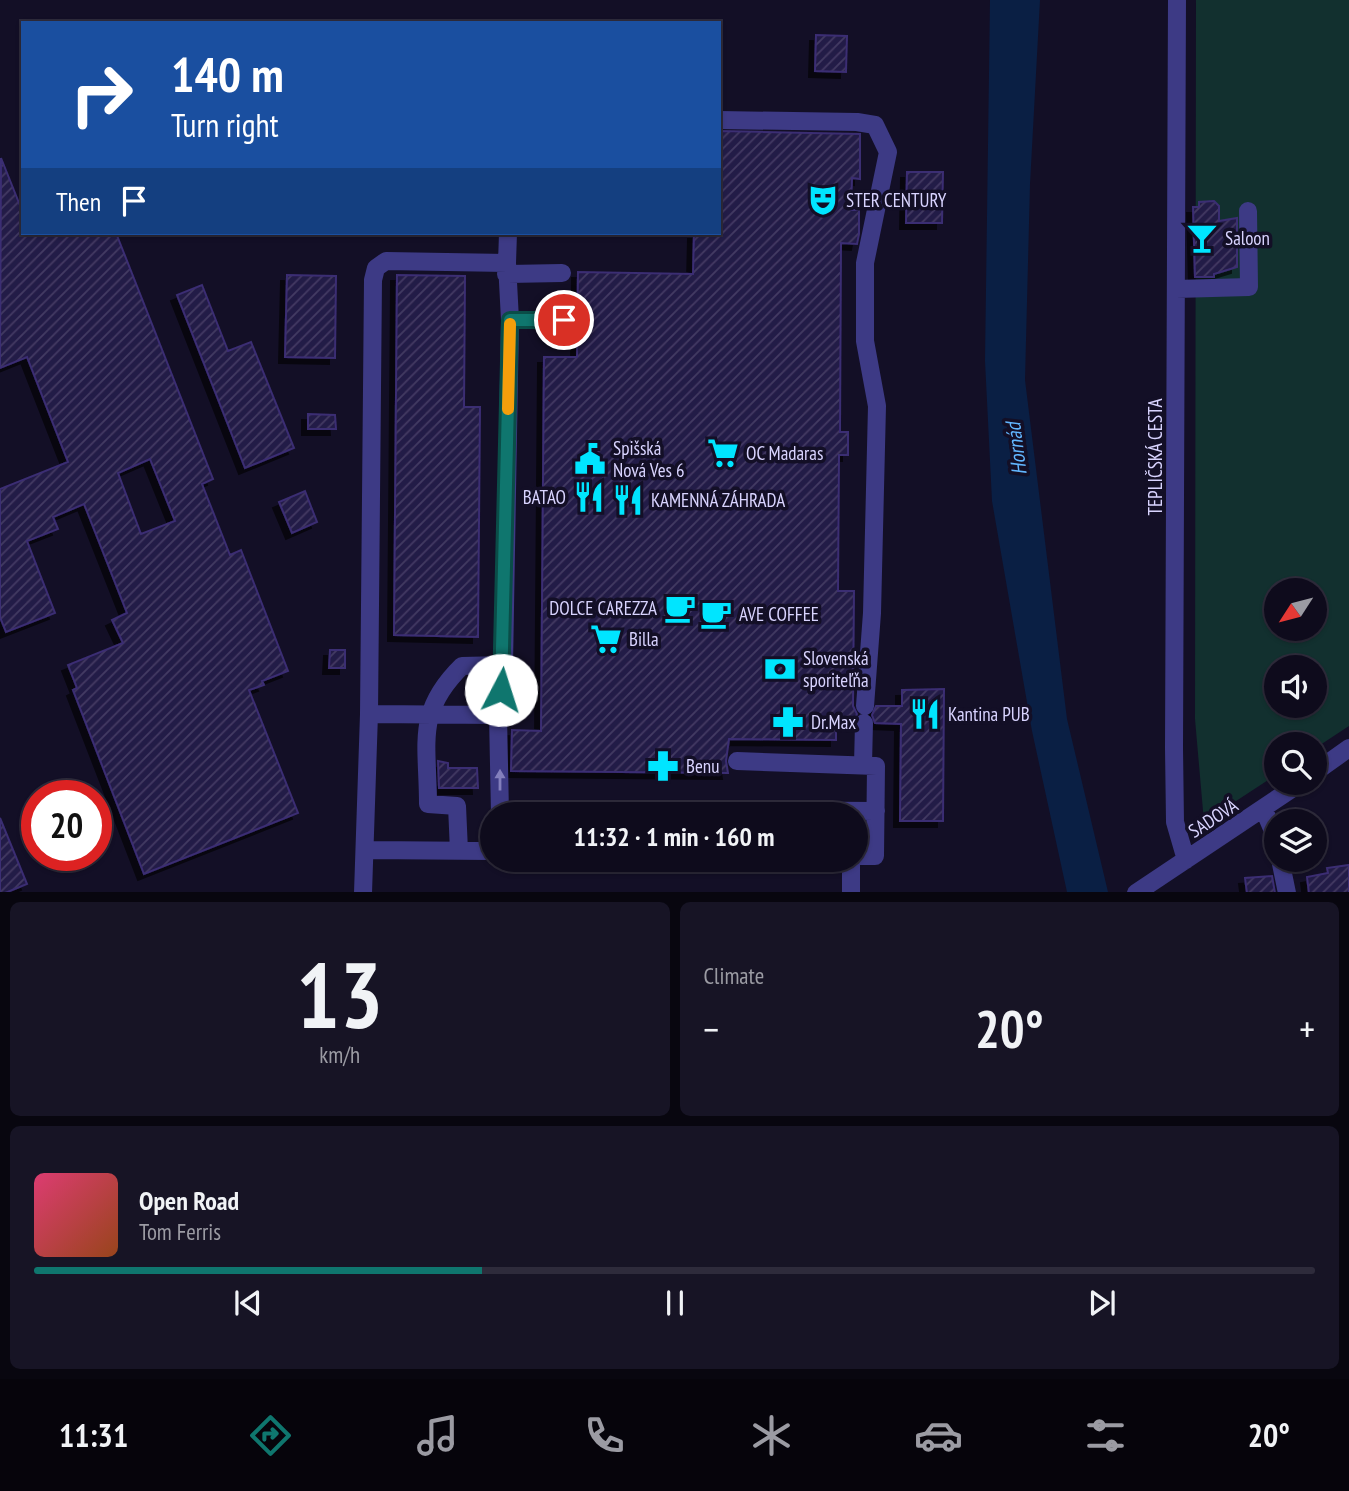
<!DOCTYPE html>
<meta charset="utf-8">
<style>
:root{--surface:#0e0b1c;--page:#171425;--text:#f1f3f6;--muted:#9b9ba3;--line:#2e2b3b;--accent:#0f766e}
body{margin:0;font-family:"PT Sans Narrow",sans-serif;background:var(--page);color:var(--text);height:100vh;display:flex;flex-direction:column;font-size:26px;white-space:nowrap}
*{box-sizing:border-box;margin:0}
p{font-size:23px;color:var(--muted)}
.icon{flex:none;width:38px;height:38px;fill:none;stroke:currentColor;stroke-width:2;stroke-linecap:round;stroke-linejoin:round}
.map{position:relative;height:892px;overflow:hidden}
.details{display:flex;flex-direction:column;gap:10px;padding:10px;background:#08060f;flex:1}
.details>*{flex:none}
.guide{position:absolute;left:21px;top:21px;width:700px;height:214px;border-radius:0px;box-shadow:0 2px 5px #0004,0 0 0 2px var(--line);background:#1a4fa0;color:#fff;overflow:hidden}
.needle{width:46px;rotate:234deg}
.tools{position:absolute;left:1264px;top:578px;display:grid;gap:14px}
.tools a{display:grid;place-items:center;width:63px;height:63px;border-radius:50%;background:var(--surface);box-shadow:0 2px 5px #0004,0 0 0 2px var(--line);font-size:35px}
.speed{position:absolute;left:21px;top:780px;display:flex;gap:14px;font-size:35px;font-weight:700;text-align:center}
.speed>*{display:grid;place-content:center;width:91px;height:91px;border-radius:50%;background:var(--surface);box-shadow:0 2px 5px #0004,0 0 0 2px var(--line);line-height:1}
.speed .limit{border:10px solid #d22;background:#fff;color:#111}
.pin{position:absolute;display:grid;place-items:center;width:60px;height:60px;color:#fff;margin:-30px;border:4px solid #fff;border-radius:50%;box-shadow:0 2px 7px #0007}
.me{position:absolute;width:77px;margin:-38px;rotate:5deg;stroke-linejoin:round;filter:drop-shadow(0 0 5px #0008)}
.turn{display:flex;align-items:center;gap:24px;height:147px;padding:0 35px;font-size:32px}
.turn .icon{width:91px;height:91px;stroke-width:2.5}
.turn b{display:block;font-size:49px;line-height:60px}
.then{display:flex;align-items:center;height:66px;padding:0 35px;background:#0003;gap:14px;font-size:26px}
.big{font-size:52px;font-weight:700;line-height:1.1}
.details .tile{flex:1;display:flex;flex-direction:column;justify-content:center;gap:10px;min-width:0;padding:0 24px;border-radius:10px;background:var(--page)}
.details .dial{align-items:center;gap:0}
.dial b{font-size:91px;line-height:1}
.song{display:flex;align-items:center;gap:21px}
.cover{width:84px;height:84px;border-radius:10px;background:linear-gradient(135deg,hsl(340 70% 55%),hsl(20 70% 35%))}
.played{height:7px;border-radius:4px;background:linear-gradient(90deg,var(--accent) 35%,var(--line) 35%)}
.keys{display:flex;justify-content:space-around;direction:ltr}
.heat{display:flex;justify-content:space-between;align-items:center;font-size:38px;direction:ltr}
.details .tiles{flex:1;display:grid;gap:10px;grid-template-columns:1fr 1fr}
.tile:last-child{grid-column:span 2}
.trip{position:absolute;left:480px;top:802px;width:388px;height:70px;border-radius:35px;background:var(--surface);box-shadow:0 2px 5px #0004,0 0 0 2px var(--line);font-weight:700;line-height:70px;text-align:center}
.tab-bar{display:flex;height:112px;justify-content:space-around;align-items:center;background:#06040b;color:var(--muted)}
.tab-bar .icon{width:49px;height:49px}
.tab-bar .current{color:var(--accent)}
.tab-bar b{font-size:32px;color:var(--text)}
.map>svg:first-child{display:block}
.park{fill:#12302f;fill-rule:evenodd}
.water{fill:#0a1f44}
.building{fill:url(#building-hatch);stroke:#3b2d73;stroke-width:2;fill-rule:evenodd;filter:url(#shadow)}
.lines{fill:none;stroke-linecap:round;stroke-linejoin:round}
.minor{stroke:#3d3a85;stroke-width:18}
.oneway{fill:#837fbc}
.route-casing{stroke:#0a4d48;stroke-width:18}
.route{stroke:#0f766e;stroke-width:12}
.slow{stroke:#f59e0b;stroke-width:12}
.labels{text-anchor:middle;dominant-baseline:central;stroke-width:7;stroke-linejoin:round;paint-order:stroke}
.poi-label{font-size:19px;fill:#d9d4ff;stroke:#130f26;text-anchor:start}
.street-label{font-size:19px;fill:#d9d4ff;stroke:#130f26}
.water-label{font-size:21px;font-style:italic;fill:#62b6ff;stroke:#130f26}
</style>
<div class="map">
<svg width="1349" height="893" viewBox="0 0 1349 893">
<defs>
<pattern id="building-hatch" width="6" height="6" patternUnits="userSpaceOnUse" patternTransform="scale(1.75)"><rect width="6" height="6" fill="#241b47"/><path d="M-1 1l2-2M0 6l6-6M5 7l2-2" fill="none" stroke="#433b63"/></pattern>
<filter id="shadow"><feDropShadow dx="-6" dy="6" stdDeviation="0" flood-color="#0009"/></filter>
</defs>
<rect width="100%" height="100%" fill="#130f26"/>
<path class="park" d="M1196,0H1349V726L1314,749V744H1276V775L1204,822L1195,719ZM1276,590H1314V628H1276ZM1276,667H1314V705H1276Z"/>
<path class="water" d="M990,0H1040L1030,184L1025,380L1067,719L1108,892H1067L1032,731L992,501L985,361Z"/>
<path class="building" d="M816,35L847,36L846,72L815,71Z
M719,131L860,134V179L852,178L851,210H859V234L857,244L841,243L840,432H848V455H839L838,591H854L853,706L857,714L853,723L836,722V740L729,739L726,761L728,773L511,771L512,730L541,731L544,357H577L578,272L693,274L694,233H719Z
M1,158L23,213V233H116L213,479L202,484L230,555L241,550L288,671L262,681L264,685L249,690L298,813L144,874L73,690L77,688L68,665L123,643L112,620L127,613L84,504L53,517L58,529L27,541L55,613L6,632L0,617V489L68,462L27,357L0,368ZM150,459L175,521L141,534L118,473Z
M907,172H943L942,223H906Z
M1214,201L1219,206V221L1237,218V267L1214,274V277H1195L1193,207H1199V202Z
M287,275L336,276L335,358L285,357Z
M397,275L465,276L464,407H480L478,637L394,635Z
M202,285L228,351L251,342L294,448L245,468L177,295Z
M308,414L335,415L336,429H308Z
M305,491L317,522L292,533L279,502Z
M330,650H345V668H329Z
M944,689L943,821H900L901,724L875,723L872,715L876,706H902V690Z
M438,761L448,763V768H477L478,788H439Z
M0,818L27,884L5,893H0Z
M1349,865V893H1309L1307,877L1328,873L1327,868Z
M1272,876L1275,893H1247L1245,878Z"/>
<g class="lines">
<path class="minor" d="M1177,0L1174,748L1175,822L1186,860
M719,120L857,122L875,125L888,152L865,263V341L877,406L872,613L865,706
M507,263L508,233
M506,274L562,273
M1176,289L1249,287L1248,211
M510,320H564
M369,714L373,280L376,268L386,261L507,263L510,320L504,665L498,715L500,814
M737,761L876,766L875,856H856
M863,765L864,723
M1314,773L1349,748
M542,809L876,811
M1264,810L1276,838
M367,850L492,851
M459,851L457,806L428,804C428,743 415,712 462,666L504,665
M1280,859L1287,893
M363,893L369,714L498,715
M851,893V859
M1136,893L1302,782"/>
</g>
<defs><path id="oneway-solid" d="M-6-.8H1V-3.2L6.5 0L1 3.2V.8H-6Z" transform="scale(1.75)"/></defs>
<use class="oneway" href="#oneway-solid" transform="translate(500 780) rotate(-90)"/>
<g class="lines">
<defs>
<path id="route" d="M501,690L510,320H564"/>
</defs>
<use href="#route" class="route-casing"/>
<use href="#route" class="route"/>
<path class="slow" d="M508,409L510,324"/>
</g>
<defs>
<symbol id="theatre-bare" viewBox="-9 -9 18 18"><path d="M-5-5.5Q0-4 5-5.5V0Q5 5 0 6Q-5 5-5 0ZM-3.3-2.5H-1v1.5H-3.3ZM1-2.5H3.3v1.5H1ZM-2.8 1Q0 5.5 2.8 1Z" fill="#00e5ff" stroke="#130f26" stroke-width="2.5" paint-order="stroke"/></symbol>
<symbol id="bar-bare" viewBox="-9 -9 18 18"><path d="M-6-5H6L.8 .8V4.5H3.5V6h-7V4.5H-.8V.8Z" fill="#00e5ff" stroke="#130f26" stroke-width="2.5" paint-order="stroke"/></symbol>
<symbol id="supermarket-bare" viewBox="-9 -9 18 18"><path d="M-6-5.5h2.5l.6 2H6L4.5 2H-2.5L-4.4-4H-6ZM-1.5 3.2a1.3 1.3 0 1 0 .1 0ZM3 3.2a1.3 1.3 0 1 0 .1 0Z" fill="#00e5ff" stroke="#130f26" stroke-width="2.5" paint-order="stroke"/></symbol>
<symbol id="civic-bare" viewBox="-9 -9 18 18"><path d="M-.6-6.5H3V-4.5H.6V-3L4-1V1h2V6H-6V1h2V-1L-.6-3ZM-1.2 2.5V6h2.4V2.5Z" fill="#00e5ff" stroke="#130f26" stroke-width="2.5" paint-order="stroke"/></symbol>
<symbol id="restaurant-bare" viewBox="-9 -9 18 18"><path d="M-5-6h1v4h1v-4h1v4h1v-4h1v5L-1.5 .5V6h-2V.5L-5-1ZM5-6V6H3V1.5H1.5Q1.5-4 5-6Z" fill="#00e5ff" stroke="#130f26" stroke-width="2.5" paint-order="stroke"/></symbol>
<symbol id="cafe-bare" viewBox="-9 -9 18 18"><path d="M-5.5-4.5H6V0H3Q3 3.5 0 3.5H-2.5Q-5.5 3.5-5.5 0ZM3-3.2v2h1.7v-2ZM-6 4.5H4V6H-6Z" fill="#00e5ff" stroke="#130f26" stroke-width="2.5" paint-order="stroke"/></symbol>
<symbol id="bank-bare" viewBox="-9 -9 18 18"><path d="M-6-4H6V4H-6ZM0-2.3a2.3 2.3 0 1 0 0 4.6a2.3 2.3 0 1 0 0-4.6Z" fill="#00e5ff" stroke="#130f26" stroke-width="2.5" paint-order="stroke"/></symbol>
<symbol id="pharmacy-bare" viewBox="-9 -9 18 18"><path d="M-2-6h4v4h4v4h-4v4h-4v-4h-4v-4h4Z" fill="#00e5ff" stroke="#130f26" stroke-width="2.5" paint-order="stroke"/></symbol>
</defs>
<g fill-rule="evenodd">
<use href="#theatre-bare" x="801" y="178" width="44" height="44"/>
<use href="#bar-bare" x="1180" y="216" width="44" height="44"/>
<use href="#supermarket-bare" x="701" y="431" width="44" height="44"/>
<use href="#civic-bare" x="568" y="437" width="44" height="44"/>
<use href="#restaurant-bare" x="567" y="475" width="44" height="44"/>
<use href="#restaurant-bare" x="606" y="478" width="44" height="44"/>
<use href="#cafe-bare" x="658" y="586" width="44" height="44"/>
<use href="#cafe-bare" x="694" y="592" width="44" height="44"/>
<use href="#supermarket-bare" x="584" y="617" width="44" height="44"/>
<use href="#bank-bare" x="758" y="647" width="44" height="44"/>
<use href="#restaurant-bare" x="903" y="692" width="44" height="44"/>
<use href="#pharmacy-bare" x="766" y="700" width="44" height="44"/>
<use href="#pharmacy-bare" x="641" y="744" width="44" height="44"/>
</g>
<g class="labels">
<g class="poi-label">
<text x="846" y="200">STER CENTURY</text>
<text x="1225" y="238">Saloon</text>
<text x="613" y="448">Spišská<tspan x="613" dy="22">Nová Ves 6</tspan></text>
<text x="746" y="453">OC Madaras</text>
<text x="566" y="497" text-anchor="end">BATAO</text>
<text x="651" y="500">KAMENNÁ ZÁHRADA</text>
<text x="657" y="608" text-anchor="end">DOLCE CAREZZA</text>
<text x="739" y="614">AVE COFFEE</text>
<text x="629" y="639">Billa</text>
<text x="803" y="658">Slovenská<tspan x="803" dy="22">sporiteľňa</tspan></text>
<text x="948" y="714">Kantina PUB</text>
<text x="811" y="722">Dr.Max</text>
<text x="686" y="766">Benu</text>
</g>
<g class="street-label">
<text transform="translate(1155 457) rotate(-90)">TEPLIČSKÁ CESTA</text>
<text transform="translate(1213 818) rotate(-33)">SADOVÁ</text>
</g>
<g class="water-label">
<text transform="translate(1016 449) rotate(-97)">Hornád</text>
</g>
</g>
</svg>
<div class="tools">
<a><svg class="needle" viewBox="-14 -14 28 28"><path d="M0-13l5 13h-10z" fill="#e53935"/><path d="M0 13l5-13h-10z" fill="#9b9ba3"/></svg></a>
<a><svg class="icon" aria-label="sound" viewBox="0 0 24 24"><path d="M4 9h4l5-4v14l-5-4H4zM17 9q2 3 0 6"/></svg></a>
<a><svg class="icon" aria-label="search" viewBox="0 0 24 24"><circle cx="10" cy="10" r="6"/><path d="M15 15l6 6"/></svg></a>
<a><svg class="icon" aria-label="layers" viewBox="0 0 24 24"><path d="M12 4l9 5-9 5-9-5zM3 14l9 5 9-5"/></svg></a>
</div>
<div class="speed"><div class="limit">20</div></div>
<div class="pin" style="left:564px;top:320px;background:#d93025"><svg class="icon" aria-label="arrive" viewBox="0 0 24 24"><path d="M6 21V4h12l-3 4 3 4H6"/></svg></div>
<svg class="me" style="left:501px;top:690px" viewBox="-20 -20 40 40"><circle r="19" fill="#fff"/><path d="M0-13L10 11 0 6-10 11z" fill="#0f766e"/></svg>
<div class="trip">11:32 · 1 min · 160 m</div>
<div class="guide">
<div class="turn"><svg class="icon" aria-label="right" viewBox="0 0 24 24"><path d="M7 20v-9h11M14 6l5 5-5 5"/></svg><div><b>140 m</b>Turn right</div></div>
<div class="then">Then<svg class="icon" aria-label="arrive" viewBox="0 0 24 24"><path d="M6 21V4h12l-3 4 3 4H6"/></svg></div>
</div>
</div>
<section class="details">
<div class="tiles">
<div class="tile dial"><b>13</b><p>km/h</p></div>
<div class="tile"><p>Climate</p>
<div class="heat"><a>−</a><b class="big">20°</b><a>+</a></div>
</div>
<div class="tile">
<div class="song"><i class="cover"></i><div><b>Open Road</b><p>Tom Ferris</p></div></div>
<div class="played"></div>
<div class="keys"><svg class="icon" aria-label="previous" viewBox="0 0 24 24"><path d="M18 5L8 12l10 7zM5 5v14"/></svg><svg class="icon" aria-label="pause" viewBox="0 0 24 24"><path d="M8 5v14M16 5v14"/></svg><svg class="icon" aria-label="next" viewBox="0 0 24 24"><path d="M6 5l10 7-10 7zM19 5v14"/></svg></div>
</div>
</div>
</section>
<nav class="tab-bar">
<b>11:31</b>
<svg class="icon current" aria-label="directions" viewBox="0 0 24 24"><path d="M12 3l9 9-9 9-9-9zM9 14v-3h6M13 9l2 2-2 2"/></svg>
<svg class="icon" aria-label="music" viewBox="0 0 24 24"><path d="M9 18V5l10-2v13"/><circle cx="6" cy="18" r="3"/><circle cx="16" cy="16" r="3"/></svg>
<svg class="icon" aria-label="phone" viewBox="0 0 24 24"><path d="M5 4h4l2 5-3 2q2 4 5 5l2-3 5 2v4C11 20 4 13 5 4z"/></svg>
<svg class="icon" aria-label="climate" viewBox="0 0 24 24"><path d="M12 3v18M4 7l16 10M4 17L20 7"/></svg>
<svg class="icon" aria-label="car" viewBox="0 0 24 24"><path d="M5 17H2v-5l4-1 3-4h7l3 4 3 1v5h-3M9 17h6M6 11h13"/><circle cx="7" cy="17" r="2"/><circle cx="17" cy="17" r="2"/></svg>
<svg class="icon" aria-label="filters" viewBox="0 0 24 24"><path d="M4 7h16M4 17h16"/><circle cx="9" cy="7" r="2"/><circle cx="15" cy="17" r="2"/></svg>
<b>20°</b>
</nav>
